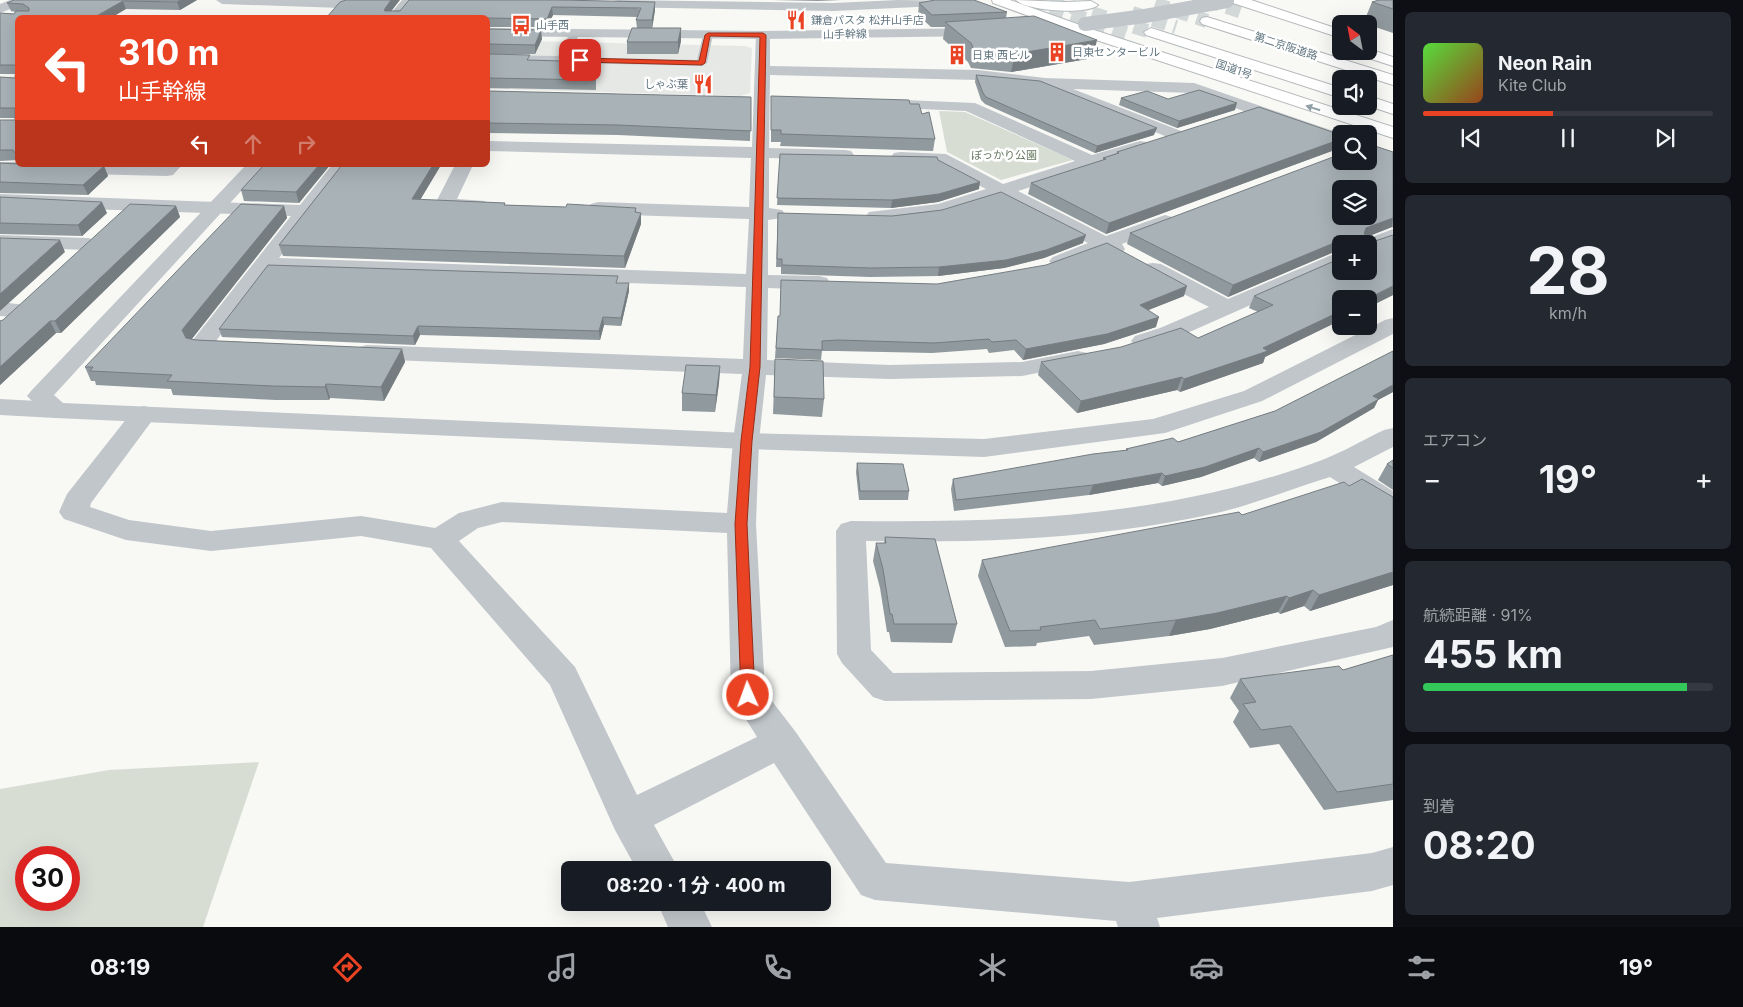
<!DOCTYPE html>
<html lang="ja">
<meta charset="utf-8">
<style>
:root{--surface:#171b24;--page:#242831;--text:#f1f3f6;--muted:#9ea1a6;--line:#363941;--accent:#ea4324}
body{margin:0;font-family:Inter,"Noto Sans JP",sans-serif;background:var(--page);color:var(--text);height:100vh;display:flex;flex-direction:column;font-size:19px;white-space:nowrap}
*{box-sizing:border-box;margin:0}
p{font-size:16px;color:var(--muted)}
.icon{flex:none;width:28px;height:28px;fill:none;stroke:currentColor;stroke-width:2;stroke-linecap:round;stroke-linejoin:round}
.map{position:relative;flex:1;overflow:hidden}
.drawer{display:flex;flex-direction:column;gap:12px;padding:12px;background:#0d0f14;width:350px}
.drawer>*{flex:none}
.guide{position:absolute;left:15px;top:15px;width:475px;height:152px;border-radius:8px;box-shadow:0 5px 20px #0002;background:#ea4324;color:#fff;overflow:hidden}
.needle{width:32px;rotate:328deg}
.buttons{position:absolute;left:1332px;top:15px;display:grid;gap:10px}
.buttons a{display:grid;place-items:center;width:45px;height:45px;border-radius:8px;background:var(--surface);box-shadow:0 5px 20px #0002;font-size:25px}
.speed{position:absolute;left:15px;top:846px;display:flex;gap:10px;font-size:25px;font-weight:700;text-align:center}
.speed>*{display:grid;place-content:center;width:65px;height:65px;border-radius:50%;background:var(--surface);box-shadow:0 5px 20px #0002;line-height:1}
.speed .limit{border:8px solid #d22;background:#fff;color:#111}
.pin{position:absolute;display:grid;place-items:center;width:42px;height:42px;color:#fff;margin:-21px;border-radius:10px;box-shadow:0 2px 8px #0006}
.me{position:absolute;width:55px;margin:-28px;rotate:358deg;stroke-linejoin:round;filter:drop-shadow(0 0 4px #0008)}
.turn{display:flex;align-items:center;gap:18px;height:105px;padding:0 20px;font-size:22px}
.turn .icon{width:65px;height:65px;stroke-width:2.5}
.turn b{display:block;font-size:35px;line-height:42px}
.lanes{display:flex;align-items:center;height:48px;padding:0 20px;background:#0003;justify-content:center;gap:25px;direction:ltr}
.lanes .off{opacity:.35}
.big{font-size:38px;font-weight:700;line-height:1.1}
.drawer .widget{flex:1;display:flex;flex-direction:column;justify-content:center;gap:8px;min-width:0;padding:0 18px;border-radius:8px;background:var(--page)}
.drawer .dial{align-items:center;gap:0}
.dial b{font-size:65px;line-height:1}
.song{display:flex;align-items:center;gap:15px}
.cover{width:60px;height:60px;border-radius:8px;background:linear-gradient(135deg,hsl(110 70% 55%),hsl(20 70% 35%))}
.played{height:5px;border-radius:2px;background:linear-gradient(90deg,var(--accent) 45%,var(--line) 45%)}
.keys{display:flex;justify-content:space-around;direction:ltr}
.heat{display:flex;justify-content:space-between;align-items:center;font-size:28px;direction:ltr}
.charge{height:8px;border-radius:4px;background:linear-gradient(90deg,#34c759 91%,var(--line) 0)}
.trip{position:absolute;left:561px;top:861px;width:270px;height:50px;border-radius:8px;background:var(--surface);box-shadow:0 5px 20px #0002;font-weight:700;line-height:50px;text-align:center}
.tab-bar{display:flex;height:80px;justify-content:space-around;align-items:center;background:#090b0e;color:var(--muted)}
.tab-bar .icon{width:35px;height:35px}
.tab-bar .current{color:var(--accent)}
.tab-bar b{font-size:22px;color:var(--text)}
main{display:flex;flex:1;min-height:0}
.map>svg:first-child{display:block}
.built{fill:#e6e8e6}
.green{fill:#d8ddd4;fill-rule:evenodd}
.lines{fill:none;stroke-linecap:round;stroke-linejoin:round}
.trunk-tunnel{stroke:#d2d8d8;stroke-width:14;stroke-dasharray:14 8;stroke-linecap:butt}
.motorway-tunnel{stroke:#d2d8d8;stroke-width:14;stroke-dasharray:14 8;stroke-linecap:butt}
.trunk-casing{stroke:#b4b9bc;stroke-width:2}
.motorway-casing{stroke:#b4b9bc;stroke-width:2}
.service{fill:#c1c6ca;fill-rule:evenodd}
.minor{fill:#c1c6ca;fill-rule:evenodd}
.tertiary{fill:#c1c6ca;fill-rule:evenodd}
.trunk{fill:#fff;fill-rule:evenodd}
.motorway{fill:#fff;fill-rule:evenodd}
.tertiary-bridge{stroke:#c1c6ca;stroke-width:14}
.wall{fill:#90999d}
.shaded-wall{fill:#767d80}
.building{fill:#a8b2b7;stroke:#767d80;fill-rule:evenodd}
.oneway{fill:#919fa7}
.route{fill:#ea4324;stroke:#982c17}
.labels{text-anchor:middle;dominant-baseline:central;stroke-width:5;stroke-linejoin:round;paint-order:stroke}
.far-poi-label{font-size:11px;fill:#627681;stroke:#fff;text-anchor:start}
.far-street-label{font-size:11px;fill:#627681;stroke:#fff}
.far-park-label{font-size:11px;fill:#677961;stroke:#fff}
</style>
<main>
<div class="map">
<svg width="1393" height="927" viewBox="0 0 1393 927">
<rect width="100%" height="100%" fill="#f8f8f5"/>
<path class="built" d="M488,40L745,46L752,48L750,93L741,96L488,89Z"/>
<path class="green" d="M939,111L965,112L1073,160L1001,180L947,152Z
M259,762L203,927H0V789L109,770ZM26,858H69V900H26Z"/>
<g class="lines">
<path class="trunk-tunnel" d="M1030,0L1126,33
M1206,0L1245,13"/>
<path class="motorway-tunnel" d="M1050,0L1151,32
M1155,4L1207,21
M1132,13L1176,27"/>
<defs>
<path id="trunk" d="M992,0H1010L1094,30L1393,127V138L1084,36L993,3Z
M1232,0H1251L1341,30V38L1233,3Z
M1369,49L1393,57V66L1356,54L1354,51H1369Z"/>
<path id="motorway" d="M1016,0L1065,2L1091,1L1098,5C1088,15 1025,11 1016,0Z
M1207,17L1393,75V85L1202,24L1200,21L1202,18Z
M1151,28L1341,88V98L1146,35L1144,32Z
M1369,96L1393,104V114L1369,106Z"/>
</defs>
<use href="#trunk" class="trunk-casing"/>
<use href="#motorway" class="motorway-casing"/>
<path class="service" d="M575,30L580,33L568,57L697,60L703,35L708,32L713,35L707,63L702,66L488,61V55L558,56L570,33Z"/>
<path class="minor" d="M10,0H27L26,3L0,13V4Z
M216,0H353L347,7L342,8L222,4Z
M618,0L834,3L898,0L963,1L957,5L834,11L613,7L612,4L613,1Z
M763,31L770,35V66L978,70L1045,78L1194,83L1342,134L1341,144L1335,143L1192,93L1073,89L1181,131L1184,135L1181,139L1175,140L1057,93L1055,90L1057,88L978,80L770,75L769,148L845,150L851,151L854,155L851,159L845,160L769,158V208L782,210L785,214L782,218L768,220V275L819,276L827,278L830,283L827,288L819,290L768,288L767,360L890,365L1022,362L1078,351L1087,353L1090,358L1087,363L1022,376L890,379L766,375L759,441L756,524L765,692L795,731L886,863L1129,882L1372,853L1393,847V885L1372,891L1157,918L1160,927H1118L1116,921L875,900L861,895L774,763L654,825L679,870H637L615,830L550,685L431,548L361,536L211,551L126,540L64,519L59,512L67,494L135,408L144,406L153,408L157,414L91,503L90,507L129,520L211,531L361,516L435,528L459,513L502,502L727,513L733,441L742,374L367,359L359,357L355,352L359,347L367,345L743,359L746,287L270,271L209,350L201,352L193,350L189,345L291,216L0,206V194L300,205L332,165H350L279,258L746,274L749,219L598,214L591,212L588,208L591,204L598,202L749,207L751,158L488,151V141L752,147L756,35ZM502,522L727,533L731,695L757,737L637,795L575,667L459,541L478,528Z
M881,99L975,103L1092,155L1140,141L1146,142L1149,146L1146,150L1018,191L1106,236L1165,215L1172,217L1175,221L1172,225L1122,244L1125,249L1122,253L1115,255L1104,251L1060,267L1053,265L1049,261L1053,257L1088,243L1000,197C965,208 906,229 869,220L866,216L869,212L938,204L986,189L937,163L894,161L891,157L894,153L900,152L946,154L1003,184L1075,161L966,111L875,107L873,104L875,101Z
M0,162H18V165H182L173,175L167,176L0,172Z
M455,165H473L457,199L485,201L488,205L485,209C471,213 452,212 438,208L435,204Z
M1393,229V242L1369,251V244H1360L1362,241Z
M0,235L88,238L95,240L98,244L95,248L88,250L0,247Z
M1341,251V265L1176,338L1143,348L1135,346L1131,341L1135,336L1160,328L1209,307L1145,274L1142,269L1145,264L1153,263L1161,264L1228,299Z
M0,302L25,305L28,310L25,315L17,317L0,316Z
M0,399L56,402L65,404L69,410L65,416L56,418L0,415Z
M1393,428V447L1354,467L1393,491V514L1383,511L1330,477C1294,488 1258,503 1221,512C1105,539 985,543 866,541L871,650L893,673L1091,671L1222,658L1376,627L1393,620V647L1222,686L1091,699L885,701L873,697L842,663L837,654L836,531L841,524L851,521C1012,523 1169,517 1322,460C1343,452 1363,440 1384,430Z
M657,902H700L712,927H668Z"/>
<path class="tertiary" d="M402,0H415L401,18H387Z
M488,28L763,31L981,28L988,32L981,36L763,39L488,36Z
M246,165H265L54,395L63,403L746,433L984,439L1153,419L1244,391L1385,320L1393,318V334L1262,401L1165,433L984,457L746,449L56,418L47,416L27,396L31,391Z"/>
<use href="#trunk" class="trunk"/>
<use href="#motorway" class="motorway"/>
<path class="tertiary-bridge" d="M1085,24L1145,16L1227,1"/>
</g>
<path class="wall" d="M197,0L180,10L126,9L18,18V160L0,161V120H15V118H0V77L15,78V74H0V13L14,14L16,12L11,11L7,3Z
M559,0L655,10L652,28H681V41L678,54H627V42L637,28L636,20L638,17L553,15L547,27H488V18L390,11Z
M773,0H841L818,1Z
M1393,0V33L1369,25V24H1363L1372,2Z
M919,3L1007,12L1006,18L1093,58L1011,72L971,68L968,62L943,39L945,27H931L918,15Z
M488,29L542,39L535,54H488Z
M488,54L596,71V90L488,88Z
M976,75L1154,135L1095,153L985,104L981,100L975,82Z
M488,91L751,97L750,141L618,135L488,133Z
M771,96L910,104L922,114L935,139L933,151L780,146L781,142H771Z
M1121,98L1168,99L1235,110L1177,128L1119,105Z
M1341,135V149L1340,148L1106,234L1028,194L1031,183L1103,160V158L1117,153V152Z
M1393,152V228L1392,227L1372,235V240L1375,241L1393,235V295L1369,307L1341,299V320L1265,357L1263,363L1180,392L1177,390L1077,413L1038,375L1041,362L1198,338L1258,312L1249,308L1254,296L1341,258L1369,244H1341V249L1228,297L1127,244L1130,233Z
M780,154L938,160L979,189L938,202L891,208L777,205Z
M0,163L104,166L108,176L88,195L0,193Z
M264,165H330L299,203L244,201L241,190Z
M342,165H441L420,200L505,203V205L566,207L636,208V212L641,224L625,268L283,256L279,245Z
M0,197L107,213L82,236L0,234Z
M176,206L180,217L61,333H56L0,385V321L3,320Z
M284,206L287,218L191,339L196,340L402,349L405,362L384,401L330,398L329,400H276L173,395L171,389L96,385L95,381H91L85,367Z
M778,213L1083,243L1044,258L1004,268L938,276L870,277L781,274V267H776Z
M618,283H629V291L621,326L604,325L600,340L420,335L415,345L222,337L219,329Z
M1184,296L1148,310L1156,327L1104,344L1023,360L1014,350L989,353L987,349L932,353L837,351H822L821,360L775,358L778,316Z
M1393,351V392L1378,400L1374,408L1316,442L1259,462L1254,458L1201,477L1162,486L1158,483L1089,495L954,511L951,489L953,479L1126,450V449L1178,442L1275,411Z
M775,359L824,399L822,417L773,414Z
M720,366L719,383L715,412L682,411V393Z
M1393,460V490L1378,480L1387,464Z
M857,463L909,491L908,500H859L856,472Z
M1349,486L1393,497V585L1310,611L1304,606L1280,614L1278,612L1210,629L1169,636L1094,645L1089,636L1037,643L1036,646L1005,647L978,576L982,560L1242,515Z
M885,537L957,624L952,643L891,642L889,632H887L880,588L873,561L876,543H884Z
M1393,655V800L1324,810L1279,744L1250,748L1233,722L1239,711L1230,698L1240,679L1343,670Z"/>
<path class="shaded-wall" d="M181,0H197L180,10L177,2Z
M391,0H400L386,18L384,10Z
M123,1L126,9L111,18H93Z
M655,2V10L652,29V20Z
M552,7L553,15L547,27V19Z
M681,28V41L678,54V42Z
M541,30L542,39L535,54V45Z
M1097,40L1093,58L1011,72L1015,54Z
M1237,103L1235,110L1177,128L1179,121Z
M1157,128L1154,135L1095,153L1097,146Z
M1341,139V146L1340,148L1106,234L1109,223Z
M319,165H330L299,203L296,192Z
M433,165H441L414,210L412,199Z
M104,166L108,176L88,195L83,185Z
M980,182L979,189L938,202L891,208L892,200Z
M102,202L107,213L82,236L78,225Z
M176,206L180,217L61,333L55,321Z
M284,206L287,218L188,344L182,330Z
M641,213V224L625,268L624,256Z
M1393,218L1392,227L1361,239L1366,228Z
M1086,235L1083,243L1044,258L1004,268L938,276L939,267Z
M1346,238L1344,244H1341V249L1228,297L1233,285Z
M60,240L65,252L0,311V294Z
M629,283V291L621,326V318Z
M1187,286L1184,296L1136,315L1140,305Z
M1393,286V295L1369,307V299H1367Z
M1341,311V320L1265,357L1263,363L1180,392L1184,379L1263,348Z
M603,317L604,325L600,340L599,331Z
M1159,317L1156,327L1104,344L1023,360L1026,349Z
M50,321L56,333L0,385V367Z
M418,326L420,335L415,345L413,336Z
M402,349L405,362L384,401L381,387Z
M720,366L719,383L715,412L716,395Z
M1182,377L1177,390L1077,413L1081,401Z
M326,384L330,398L329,400L325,387Z
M1393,385V392L1378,400L1374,408L1316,442L1259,462L1263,452Z
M1259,448L1254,458L1201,477L1162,486L1165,476Z
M1162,473L1158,483L1089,495L1093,485Z
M1393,572V585L1310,611L1319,595Z
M1313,590L1304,606L1280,614L1289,598Z
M1287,596L1278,612L1210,629L1169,636L1176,620Z"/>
<path class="building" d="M14,0H181L177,2L123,1L93,18H18V153H15L13,150H0V120H15V108H0V77L15,78L16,65H0V13L14,14L16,11H29V8L23,4L7,3Z
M346,0H391L384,10L385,11H400L409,0H559L655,2L652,20H636L641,8L552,7L547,19L488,18H326L340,2Z
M935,0H974L1007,12L932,15L919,3Z
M1379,0H1393V9L1372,2Z
M1034,16L1097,40L1015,54L974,50L971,43L945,22Z
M632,28H681L678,42H627Z
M488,29L541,30L535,45L488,44Z
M488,54L530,55L527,60L595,62V80L488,78Z
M976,75L1040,81L1157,128L1097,146L986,97L983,93Z
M1199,90L1237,103L1179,121L1121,98L1147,91L1168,99Z
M488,91L751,97V131L618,125L488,123Z
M771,96L909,100L910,104H919L922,114L929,112L935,139L781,134V130H771Z
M1259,107L1341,135V139L1109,223L1031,183L1106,159L1103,158L1119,153L1117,152Z
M1369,144L1393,152V218L1366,228L1364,234L1372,235V240L1375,241L1393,235V286L1367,299H1341V311L1263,348L1268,351L1184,379L1182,377L1081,401L1041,362L1121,347L1181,328L1198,338L1273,305L1254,296L1341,258V271H1369V244H1347L1346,238L1233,285L1130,233L1341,154V161H1369ZM1341,189H1369V216H1341Z
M780,154L937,157L938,160L980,182L939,194L892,200L777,198Z
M0,163L18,164V165L104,166L83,185L0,182Z
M264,165H319L296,192L241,190Z
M342,165H433L412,199L505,203L504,205L566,207L567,204L636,208L635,212L641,213L624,256L279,245Z
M1001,192L1086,235L1046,250L1006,260L939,267L871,268L782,265V259H777L778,213L892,216L942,210Z
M0,197L102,202L78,225L0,223Z
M130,204L176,206L55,321H50L0,367V321L3,320Z
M241,204L284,206L182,330L186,338L196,340L402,349L381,387L326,384L325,387L272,386L167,381L172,375L90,371L93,367H85Z
M0,238L60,240L0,294Z
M1107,243L1187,286L1140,305L1159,317L1107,334L1026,349L1016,340L992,342L989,339L934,343L838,340L822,341V350L776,348L778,316H780L781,280L937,284L1046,265Z
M268,265L618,276L616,283H629L621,318L603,317L599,331L418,326L413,336L219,329Z
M1393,351V385L1373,396L1379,399L1321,432L1263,452L1259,448L1205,467L1165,476L1162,473L1093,485L956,500L953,479L1093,454L1128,450L1126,449L1173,438L1178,442L1275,411Z
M775,359L823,361L824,399L774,397Z
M686,365L720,366L716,395L682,393Z
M1393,460V468L1387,464Z
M857,463L903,464L909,491H860Z
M1362,479L1393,497V572L1319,595L1313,590L1289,598L1287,596L1217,613L1176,620L1100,629L1095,620L1040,627L1041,630L1010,631L982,560L1239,512L1242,515L1344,482L1349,486Z
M885,537L935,539L957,624H894L892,614H890L883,569L876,543H886Z
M1393,655V784L1337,792L1291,726L1261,730L1243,704L1256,702L1240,679L1339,666L1343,670Z"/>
<defs><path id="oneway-solid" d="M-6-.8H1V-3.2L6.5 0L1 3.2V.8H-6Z" transform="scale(1.25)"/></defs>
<use class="oneway" href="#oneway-solid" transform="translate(1313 108) rotate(-162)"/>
<path class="route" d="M708,33H763L766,35L760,367L752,441L747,524L755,695L753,699L748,701L743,699L741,695L735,524L741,441L750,367L760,37L710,36L705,63L702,65L580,62L577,60L580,58L699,61L705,35Z"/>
<defs>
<symbol id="restaurant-bare" viewBox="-9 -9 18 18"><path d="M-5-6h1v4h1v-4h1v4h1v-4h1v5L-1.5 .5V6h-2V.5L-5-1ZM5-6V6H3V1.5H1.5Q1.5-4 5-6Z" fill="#ea4324" stroke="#fff" stroke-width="2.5" paint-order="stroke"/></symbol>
<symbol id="bus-bare" viewBox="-9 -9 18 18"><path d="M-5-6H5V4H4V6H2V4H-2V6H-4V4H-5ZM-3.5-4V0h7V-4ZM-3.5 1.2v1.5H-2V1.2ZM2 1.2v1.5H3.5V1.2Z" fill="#ea4324" stroke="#fff" stroke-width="2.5" paint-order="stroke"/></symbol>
<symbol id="building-bare" viewBox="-9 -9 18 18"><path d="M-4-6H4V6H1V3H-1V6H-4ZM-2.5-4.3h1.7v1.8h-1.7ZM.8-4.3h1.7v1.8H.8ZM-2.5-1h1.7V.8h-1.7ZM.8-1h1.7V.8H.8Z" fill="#ea4324" stroke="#fff" stroke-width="2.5" paint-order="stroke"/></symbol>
</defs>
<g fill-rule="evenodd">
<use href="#restaurant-bare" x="782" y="6" width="28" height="28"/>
<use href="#bus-bare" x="507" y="11" width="28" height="28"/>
<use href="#building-bare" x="1043" y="38" width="28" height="28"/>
<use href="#building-bare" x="943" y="41" width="28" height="28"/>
<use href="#restaurant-bare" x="689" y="70" width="28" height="28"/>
</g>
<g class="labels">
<g class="far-poi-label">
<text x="811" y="20">鎌倉パスタ 松井山手店</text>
<text x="536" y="25">山手西</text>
<text x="1072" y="52">日東センタービル</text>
<text x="972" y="55">日東 西ビル</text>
<text x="688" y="84" text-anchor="end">しゃぶ葉</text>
</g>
<g class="far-street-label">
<text transform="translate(845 34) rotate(-1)">山手幹線</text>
<text transform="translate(1286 46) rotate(18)">第二京阪道路</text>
<text transform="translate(1234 69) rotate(19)">国道1号</text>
</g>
<g class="far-park-label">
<text x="1004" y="155">ぽっかり公園</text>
</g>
</g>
</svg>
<div class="buttons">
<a><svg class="needle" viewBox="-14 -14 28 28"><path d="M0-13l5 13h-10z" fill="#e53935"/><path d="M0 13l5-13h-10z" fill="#9ea1a6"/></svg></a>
<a><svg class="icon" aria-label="sound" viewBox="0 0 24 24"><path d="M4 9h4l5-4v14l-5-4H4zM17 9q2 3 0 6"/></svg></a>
<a><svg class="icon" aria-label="search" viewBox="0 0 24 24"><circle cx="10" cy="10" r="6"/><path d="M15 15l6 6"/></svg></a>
<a><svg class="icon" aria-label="layers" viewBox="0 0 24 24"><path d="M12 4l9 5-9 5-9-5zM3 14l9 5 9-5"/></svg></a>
<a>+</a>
<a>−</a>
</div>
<div class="speed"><div class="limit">30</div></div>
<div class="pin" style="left:580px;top:60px;background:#d93025"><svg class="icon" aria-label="arrive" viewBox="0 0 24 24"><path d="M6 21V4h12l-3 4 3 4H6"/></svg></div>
<svg class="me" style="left:748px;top:695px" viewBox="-20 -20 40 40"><circle r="17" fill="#ea4324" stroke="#fff" stroke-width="3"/><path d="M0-11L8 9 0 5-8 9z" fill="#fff"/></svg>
<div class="trip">08:20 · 1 分 · 400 m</div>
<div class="guide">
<div class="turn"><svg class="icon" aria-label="left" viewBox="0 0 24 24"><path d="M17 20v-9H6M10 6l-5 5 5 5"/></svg><div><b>310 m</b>山手幹線</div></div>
<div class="lanes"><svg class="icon" aria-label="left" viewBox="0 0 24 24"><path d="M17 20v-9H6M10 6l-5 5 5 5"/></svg><svg class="icon off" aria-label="ahead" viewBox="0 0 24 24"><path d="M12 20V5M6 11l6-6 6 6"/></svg><svg class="icon off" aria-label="right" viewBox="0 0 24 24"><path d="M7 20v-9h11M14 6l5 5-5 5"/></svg></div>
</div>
</div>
<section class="drawer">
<div class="widget">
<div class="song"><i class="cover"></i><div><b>Neon Rain</b><p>Kite Club</p></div></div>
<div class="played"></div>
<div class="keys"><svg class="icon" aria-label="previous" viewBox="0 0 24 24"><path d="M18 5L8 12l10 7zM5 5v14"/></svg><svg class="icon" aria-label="pause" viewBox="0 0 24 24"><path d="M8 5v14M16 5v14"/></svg><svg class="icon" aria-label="next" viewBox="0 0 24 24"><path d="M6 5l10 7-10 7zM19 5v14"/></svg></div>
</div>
<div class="widget dial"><b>28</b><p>km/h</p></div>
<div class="widget"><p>エアコン</p>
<div class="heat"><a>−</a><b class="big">19°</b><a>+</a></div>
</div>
<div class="widget"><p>航続距離 · 91%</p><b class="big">455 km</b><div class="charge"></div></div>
<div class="widget"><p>到着</p><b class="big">08:20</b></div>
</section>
</main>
<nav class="tab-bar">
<b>08:19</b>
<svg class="icon current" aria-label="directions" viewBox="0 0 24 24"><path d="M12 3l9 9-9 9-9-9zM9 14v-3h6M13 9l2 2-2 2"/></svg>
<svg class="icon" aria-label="music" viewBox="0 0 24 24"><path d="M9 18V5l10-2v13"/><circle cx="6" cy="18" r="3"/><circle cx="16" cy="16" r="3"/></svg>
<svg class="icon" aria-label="phone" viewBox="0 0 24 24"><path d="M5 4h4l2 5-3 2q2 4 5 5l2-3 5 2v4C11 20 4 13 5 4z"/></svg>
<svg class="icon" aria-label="climate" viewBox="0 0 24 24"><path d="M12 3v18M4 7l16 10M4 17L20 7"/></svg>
<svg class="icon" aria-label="car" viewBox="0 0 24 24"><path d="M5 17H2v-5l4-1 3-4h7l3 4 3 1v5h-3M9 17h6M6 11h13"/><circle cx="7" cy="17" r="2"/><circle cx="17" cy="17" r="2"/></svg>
<svg class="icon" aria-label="filters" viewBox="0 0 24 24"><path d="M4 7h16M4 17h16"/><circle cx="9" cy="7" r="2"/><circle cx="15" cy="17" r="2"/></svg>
<b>19°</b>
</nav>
